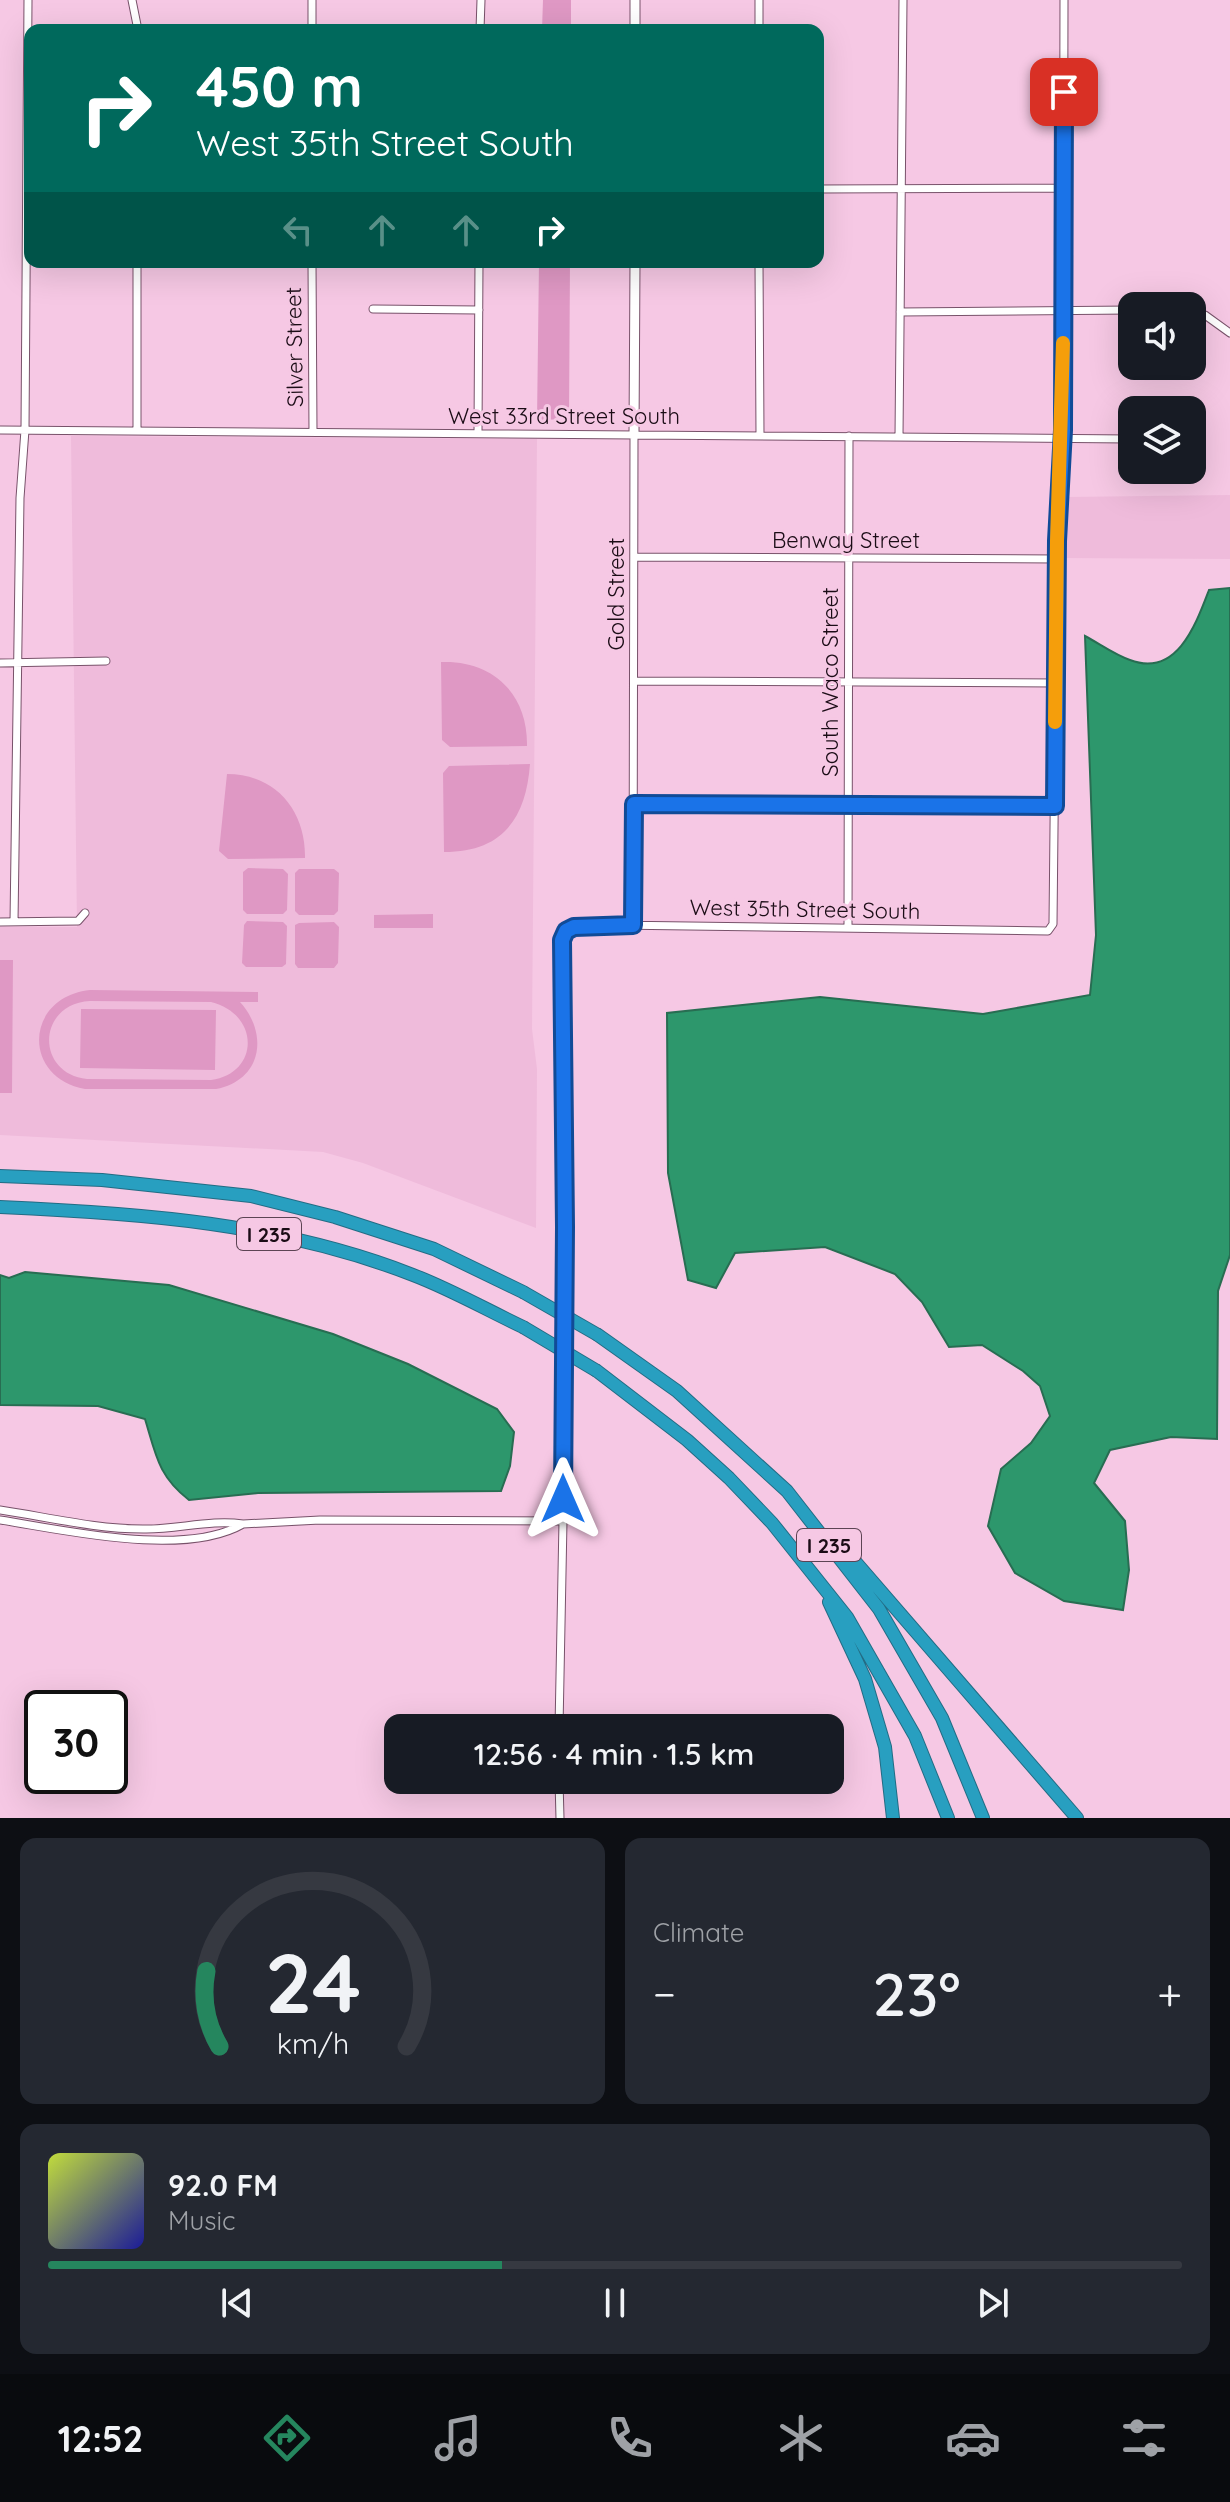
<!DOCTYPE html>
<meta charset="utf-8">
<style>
:root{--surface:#171b24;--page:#242831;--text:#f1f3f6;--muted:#9ea1a6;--line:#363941;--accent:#25865e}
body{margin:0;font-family:Quicksand,sans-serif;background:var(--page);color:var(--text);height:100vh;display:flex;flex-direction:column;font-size:30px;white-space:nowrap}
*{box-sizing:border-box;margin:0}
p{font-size:26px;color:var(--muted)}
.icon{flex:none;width:44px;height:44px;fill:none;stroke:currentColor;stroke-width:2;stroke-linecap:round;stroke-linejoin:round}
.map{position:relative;height:1818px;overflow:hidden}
.panel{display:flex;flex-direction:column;gap:20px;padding:20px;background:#0d0f14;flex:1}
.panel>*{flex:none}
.top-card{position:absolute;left:24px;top:24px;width:800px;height:244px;border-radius:16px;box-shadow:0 8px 32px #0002;background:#00695c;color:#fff;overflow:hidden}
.tools{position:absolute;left:1118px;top:292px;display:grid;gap:16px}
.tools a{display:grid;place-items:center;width:88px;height:88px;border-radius:16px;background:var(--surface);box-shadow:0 8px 32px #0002;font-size:40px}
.speed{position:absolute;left:24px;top:1690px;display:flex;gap:16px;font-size:40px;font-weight:700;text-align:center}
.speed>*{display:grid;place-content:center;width:104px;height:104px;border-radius:50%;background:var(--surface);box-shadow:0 8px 32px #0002;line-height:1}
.speed .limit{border:4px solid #111;border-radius:12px;background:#fff;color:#111}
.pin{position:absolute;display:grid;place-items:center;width:68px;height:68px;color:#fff;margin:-34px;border-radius:16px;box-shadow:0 4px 12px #0006}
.me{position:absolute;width:88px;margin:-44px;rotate:0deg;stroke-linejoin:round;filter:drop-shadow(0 0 6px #0008)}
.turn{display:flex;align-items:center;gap:28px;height:168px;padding:0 40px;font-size:36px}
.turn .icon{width:104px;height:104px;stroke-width:2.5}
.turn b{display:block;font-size:56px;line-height:68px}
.lanes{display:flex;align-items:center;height:76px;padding:0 40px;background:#0003;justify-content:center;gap:40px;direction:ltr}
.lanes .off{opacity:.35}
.big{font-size:60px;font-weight:600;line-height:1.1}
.panel .tile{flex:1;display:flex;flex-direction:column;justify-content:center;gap:12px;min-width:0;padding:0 28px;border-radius:16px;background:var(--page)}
.panel .dial{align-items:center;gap:0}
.dial svg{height:208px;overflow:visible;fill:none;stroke:var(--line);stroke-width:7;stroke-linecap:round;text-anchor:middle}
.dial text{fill:var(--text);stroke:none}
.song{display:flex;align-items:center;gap:24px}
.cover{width:96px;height:96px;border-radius:12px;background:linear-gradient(135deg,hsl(70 70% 55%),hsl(240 70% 35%))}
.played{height:8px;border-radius:4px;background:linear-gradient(90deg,var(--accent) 40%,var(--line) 40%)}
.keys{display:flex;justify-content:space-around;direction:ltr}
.heat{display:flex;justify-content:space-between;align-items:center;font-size:44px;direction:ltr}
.panel .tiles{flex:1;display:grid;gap:20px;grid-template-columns:1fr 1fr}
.tile:last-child{grid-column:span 2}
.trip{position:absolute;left:384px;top:1714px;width:460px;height:80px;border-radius:16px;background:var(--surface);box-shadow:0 8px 32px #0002;font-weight:600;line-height:80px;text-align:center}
.menu{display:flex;height:128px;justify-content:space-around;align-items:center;background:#090b0e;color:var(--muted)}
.menu .icon{width:56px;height:56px}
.menu .active{color:var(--accent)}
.menu b{font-size:36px;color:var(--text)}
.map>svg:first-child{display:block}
.built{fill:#efbbdb}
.green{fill:#df98c4;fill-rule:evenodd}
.water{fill:#2d976c;stroke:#286d52;stroke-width:2}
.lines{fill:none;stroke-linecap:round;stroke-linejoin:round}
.minor-casing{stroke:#78526a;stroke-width:9}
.tertiary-casing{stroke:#78526a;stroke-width:11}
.motorway-casing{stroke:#236c84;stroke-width:14}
.minor{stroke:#fff;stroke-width:7}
.tertiary{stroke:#fff;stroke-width:9}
.motorway{stroke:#289fc0;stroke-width:12}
.motorway-bridge-casing{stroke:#236c84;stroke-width:14;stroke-linecap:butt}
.motorway-bridge{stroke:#289fc0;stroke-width:12}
.route-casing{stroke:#114b97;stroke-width:20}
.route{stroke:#1a73e8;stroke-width:14}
.slow{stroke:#f59e0b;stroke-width:14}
.labels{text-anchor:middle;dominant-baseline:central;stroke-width:6;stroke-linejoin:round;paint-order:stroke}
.shield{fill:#f6c8e4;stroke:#5d4454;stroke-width:2}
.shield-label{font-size:20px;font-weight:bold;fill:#1b0c16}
.street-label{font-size:22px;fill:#1b0c16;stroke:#f6c8e4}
</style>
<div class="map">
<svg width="1230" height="1818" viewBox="0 0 1230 1818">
<rect width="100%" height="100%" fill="#f6c8e4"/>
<path class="built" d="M71,436L537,439L532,1029L537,1069L536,1228L363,1163L323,1152L0,1135V927H77Z
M1230,495V559L1063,558L1067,497Z"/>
<path class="green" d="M543,0H571V30H542Z
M539,262H570L569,419L537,420Z
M441,662C493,660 528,694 527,746L450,747L442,740Z
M530,764C526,818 503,852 444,852L443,773L449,766Z
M227,774C276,774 306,811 305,858L228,859L219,851Z
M248,868L283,869L288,874L287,910L283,914H247L243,910V872Z
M299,869H334L339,873L338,911L334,915H299L295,911V873Z
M433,914V928H374V915Z
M247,921L283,922L287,926L286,964L282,967H246L242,963L244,925Z
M334,922L339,927L338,963L334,968H298L295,964V925L299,923Z
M0,960H13L12,1093H0Z
M90,990L258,992V1002H240C269,1034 262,1080 216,1089H85C21,1077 25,997 90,990ZM90,1001L211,1002C260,1014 260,1073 211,1080L87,1079C35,1073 37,1004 90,1001Z
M81,1009L216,1010L215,1070L80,1068Z"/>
<path class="water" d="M1230,588V1255L1218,1291L1217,1439L1171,1437L1110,1450L1094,1483L1125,1521L1129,1570L1123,1610L1064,1601L1015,1573L988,1526L1001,1469L1031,1443L1050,1416L1040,1386L1023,1371L982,1345L949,1347L922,1302L895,1274L825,1247L735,1253L716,1288L688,1280L668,1173L667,1013L820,997L983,1014L1090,995L1096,935L1085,636C1100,644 1115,655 1130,660C1177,678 1196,624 1209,590Z
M25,1272L169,1285L333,1334L408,1364L497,1409L514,1432L510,1466L501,1491L258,1493L189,1500C158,1476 156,1455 145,1419L98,1406L0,1405V1275L9,1278Z"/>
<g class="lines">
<defs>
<path id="minor" d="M132,0L138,30
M312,0V30
M759,0V30
M480,30L481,0
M818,189L1063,188
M312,262L313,432
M759,262L760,435
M373,309L479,310
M1192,311L1205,315L1230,333
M900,312L1132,310
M0,430L1129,439
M137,431V262
M478,433L479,262
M899,437L903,0
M634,557L1057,559
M0,663L106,661
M634,681L1056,683
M634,804L1055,806
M0,922L78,921L85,913
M14,922L20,498L25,430L28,0
M633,925L634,434
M848,928L849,436
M0,1510C47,1517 96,1529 143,1529C176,1530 210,1519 243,1524C184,1558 65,1530 0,1520
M243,1524L320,1520L563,1521
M559,1728L563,1521L565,1227L561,997L564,934L574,927L614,925L1048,931L1053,924L1057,541L1063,430L1064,0
M559,1780L560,1818"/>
<path id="tertiary" d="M635,0V30
M634,434L635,262"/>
<path id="motorway" d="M0,1176L102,1180L251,1196L335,1217L434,1249L523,1292
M0,1207C140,1213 281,1223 413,1275C450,1289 487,1310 523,1327
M598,1335L677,1391L787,1491L879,1609L942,1718L983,1818
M597,1371L687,1440L729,1478L772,1523L847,1617L915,1736L948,1818
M829,1535L846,1551L1077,1818
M829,1602L865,1679L885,1747L893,1818"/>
</defs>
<use href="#minor" class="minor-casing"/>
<use href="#tertiary" class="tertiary-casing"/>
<use href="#motorway" class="motorway-casing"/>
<use href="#minor" class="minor"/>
<use href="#tertiary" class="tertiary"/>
<use href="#motorway" class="motorway"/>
<defs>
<path id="motorway-bridge" d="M523,1292L598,1335
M523,1327L597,1371"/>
</defs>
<use href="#motorway-bridge" class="motorway-bridge-casing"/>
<use href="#motorway-bridge" class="motorway-bridge"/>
</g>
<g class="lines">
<defs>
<path id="route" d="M563,1499L565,1227L562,940L566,931L574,927L633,925L634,804L1055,806L1057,541L1063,430L1064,92"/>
</defs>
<use href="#route" class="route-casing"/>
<use href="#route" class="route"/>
<path class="slow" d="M1055,722L1057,541L1063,343"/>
</g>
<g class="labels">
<g class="shield">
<rect x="237" y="1218" width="64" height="32" rx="6"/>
<rect x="797" y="1529" width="64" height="32" rx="6"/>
</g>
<g class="shield-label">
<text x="269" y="1234">I 235</text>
<text x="829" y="1545">I 235</text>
</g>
<g class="street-label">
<text transform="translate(294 347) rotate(-91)">Silver Street</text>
<text x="564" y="416">West 33rd Street South</text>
<text x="846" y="540">Benway Street</text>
<text transform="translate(616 594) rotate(-90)">Gold Street</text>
<text transform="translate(830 682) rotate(-90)">South Waco Street</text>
<text transform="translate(805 909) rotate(1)">West 35th Street South</text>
</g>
</g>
</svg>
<div class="tools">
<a><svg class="icon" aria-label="sound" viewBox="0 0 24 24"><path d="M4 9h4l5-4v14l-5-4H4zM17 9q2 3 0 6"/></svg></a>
<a><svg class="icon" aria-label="layers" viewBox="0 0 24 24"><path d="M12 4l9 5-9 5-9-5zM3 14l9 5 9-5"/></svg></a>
</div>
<div class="speed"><div class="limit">30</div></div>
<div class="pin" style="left:1064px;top:92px;background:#d93025"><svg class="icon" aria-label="arrive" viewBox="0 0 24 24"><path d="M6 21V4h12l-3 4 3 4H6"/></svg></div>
<svg class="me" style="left:563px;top:1499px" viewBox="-20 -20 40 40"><path d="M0-17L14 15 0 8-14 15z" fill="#1a73e8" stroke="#fff" stroke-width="4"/></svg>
<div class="trip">12:56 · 4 min · 1.5 km</div>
<div class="top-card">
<div class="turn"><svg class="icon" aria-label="right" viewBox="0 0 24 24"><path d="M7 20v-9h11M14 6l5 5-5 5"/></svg><div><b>450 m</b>West 35th Street South</div></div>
<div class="lanes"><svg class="icon off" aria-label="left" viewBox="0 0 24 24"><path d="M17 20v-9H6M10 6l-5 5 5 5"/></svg><svg class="icon off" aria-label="ahead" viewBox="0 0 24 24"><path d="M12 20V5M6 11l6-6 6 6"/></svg><svg class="icon off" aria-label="ahead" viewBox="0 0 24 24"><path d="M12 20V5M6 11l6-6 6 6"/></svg><svg class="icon" aria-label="right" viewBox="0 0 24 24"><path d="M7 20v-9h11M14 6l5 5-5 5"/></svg></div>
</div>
</div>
<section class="panel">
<div class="tiles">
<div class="tile dial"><svg viewBox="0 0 100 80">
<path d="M14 69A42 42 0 1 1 86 69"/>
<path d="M14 69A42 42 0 0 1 9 40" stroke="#25865e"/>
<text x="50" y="56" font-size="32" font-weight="700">24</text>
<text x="50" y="72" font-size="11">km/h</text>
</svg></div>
<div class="tile"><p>Climate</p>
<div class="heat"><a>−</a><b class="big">23°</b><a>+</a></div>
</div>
<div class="tile">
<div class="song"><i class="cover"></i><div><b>92.0 FM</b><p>Music</p></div></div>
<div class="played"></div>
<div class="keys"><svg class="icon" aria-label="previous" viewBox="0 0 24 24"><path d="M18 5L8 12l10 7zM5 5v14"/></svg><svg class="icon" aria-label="pause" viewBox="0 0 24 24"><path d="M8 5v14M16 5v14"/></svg><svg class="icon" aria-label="next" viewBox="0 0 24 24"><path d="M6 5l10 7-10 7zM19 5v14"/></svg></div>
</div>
</div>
</section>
<nav class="menu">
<b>12:52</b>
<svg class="icon active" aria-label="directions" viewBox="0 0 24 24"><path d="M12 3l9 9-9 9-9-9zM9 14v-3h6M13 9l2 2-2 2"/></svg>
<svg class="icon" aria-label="music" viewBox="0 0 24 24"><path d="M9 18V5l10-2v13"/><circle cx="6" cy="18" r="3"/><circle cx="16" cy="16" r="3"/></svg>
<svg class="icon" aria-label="phone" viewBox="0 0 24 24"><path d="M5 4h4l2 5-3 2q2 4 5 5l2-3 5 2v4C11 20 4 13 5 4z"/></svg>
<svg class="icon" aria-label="climate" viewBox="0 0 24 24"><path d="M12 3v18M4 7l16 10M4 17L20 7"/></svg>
<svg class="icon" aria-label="car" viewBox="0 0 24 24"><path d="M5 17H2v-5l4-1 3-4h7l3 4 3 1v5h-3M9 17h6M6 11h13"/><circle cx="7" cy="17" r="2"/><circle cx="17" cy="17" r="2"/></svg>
<svg class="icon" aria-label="filters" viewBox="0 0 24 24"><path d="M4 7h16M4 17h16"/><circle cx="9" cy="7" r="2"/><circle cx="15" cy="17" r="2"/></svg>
</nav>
